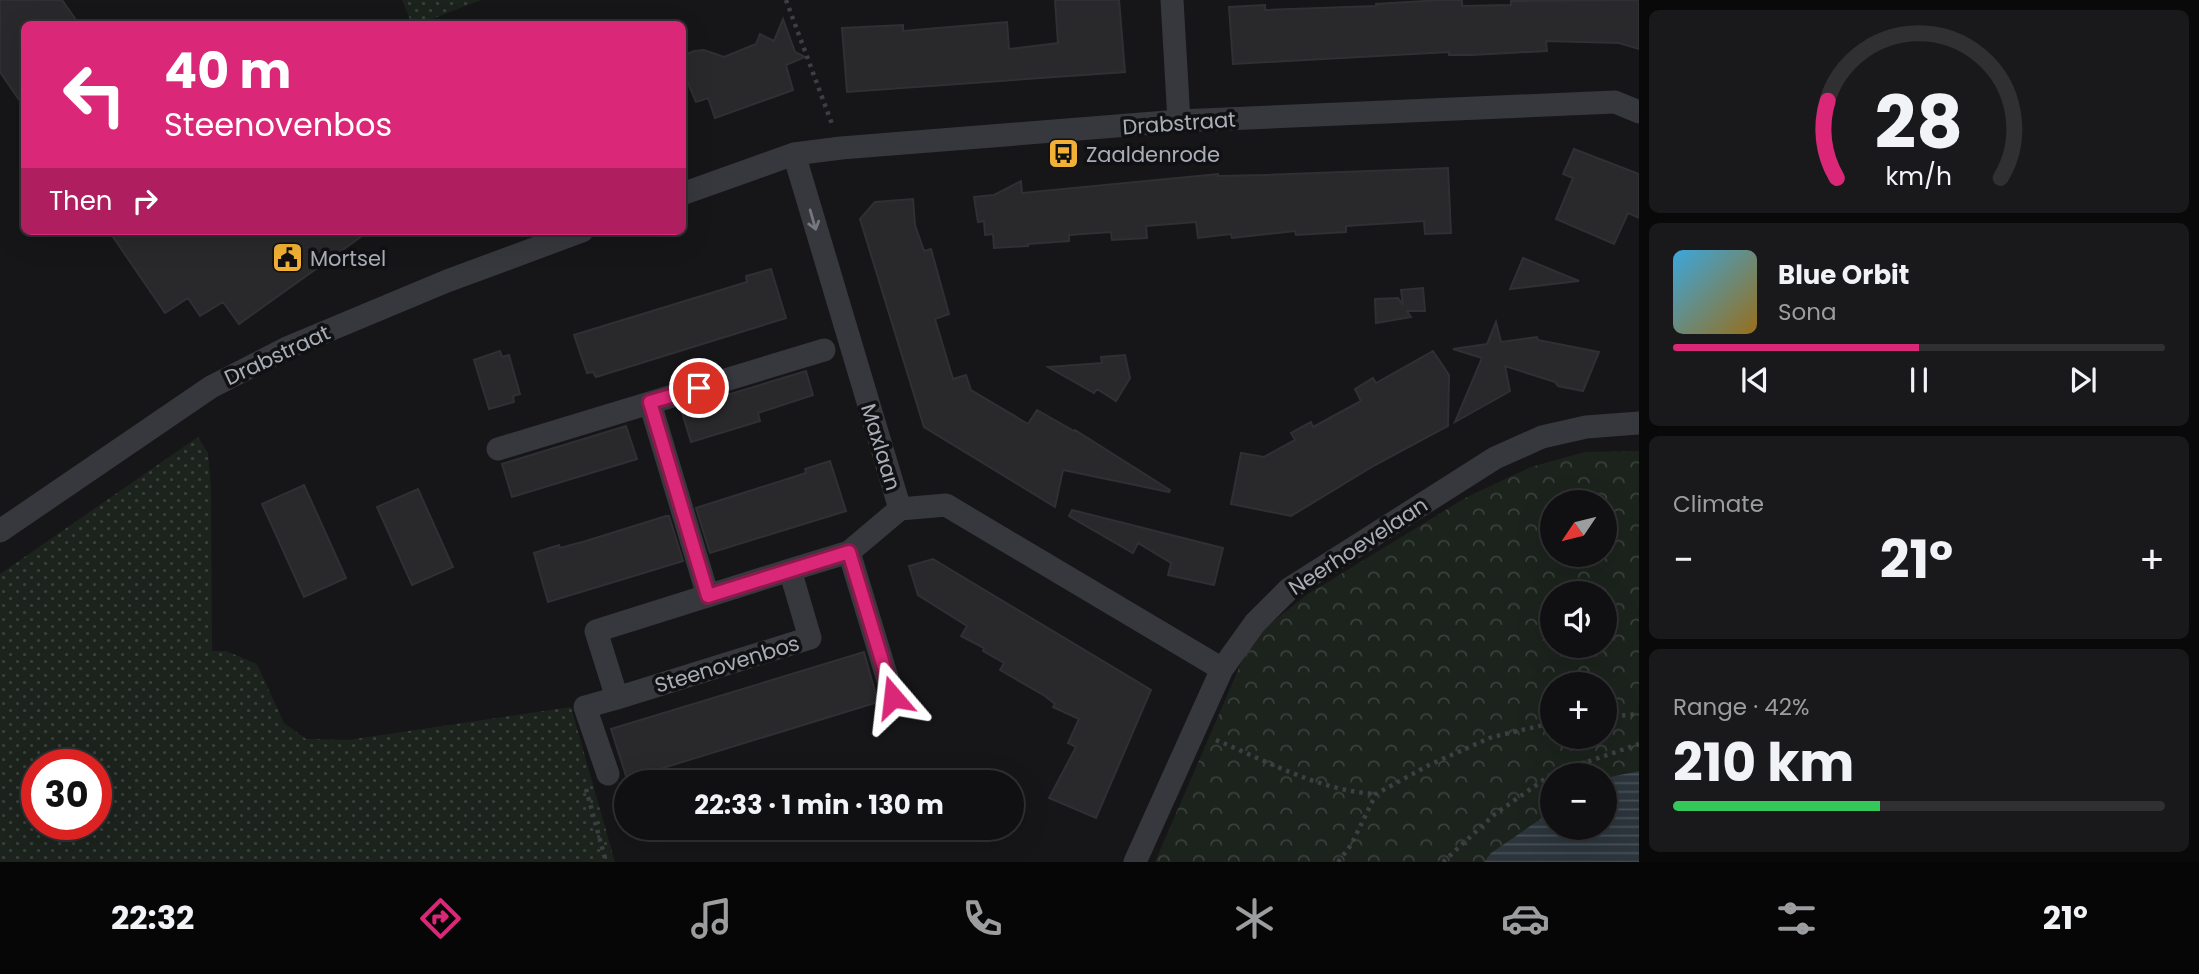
<!DOCTYPE html>
<meta charset="utf-8">
<style>
:root{--surface:#101012;--page:#19191b;--text:#f1f3f6;--muted:#9c9d9f;--line:#303032;--accent:#db2777}
body{margin:0;font-family:Poppins,sans-serif;background:var(--page);color:var(--text);height:100vh;display:flex;flex-direction:column;font-size:26px;white-space:nowrap}
*{box-sizing:border-box;margin:0}
p{font-size:23px;color:var(--muted)}
.icon{flex:none;width:38px;height:38px;fill:none;stroke:currentColor;stroke-width:2;stroke-linecap:round;stroke-linejoin:round}
.map{position:relative;flex:1;overflow:hidden}
.drawer{display:flex;flex-direction:column;gap:10px;padding:10px;background:#09090a;width:560px}
.drawer>*{flex:none}
.hud{position:absolute;left:21px;top:21px;width:665px;height:214px;border-radius:10px;box-shadow:0 7px 28px #0002,0 0 0 2px var(--line);background:#db2777;color:#fff;overflow:hidden}
.needle{width:46px;rotate:235deg}
.buttons{position:absolute;left:1540px;top:490px;display:grid;gap:14px}
.buttons a{display:grid;place-items:center;width:77px;height:77px;border-radius:50%;background:var(--surface);box-shadow:0 7px 28px #0002,0 0 0 2px var(--line);font-size:35px}
.speed{position:absolute;left:21px;top:749px;display:flex;gap:14px;font-size:35px;font-weight:700;text-align:center}
.speed>*{display:grid;place-content:center;width:91px;height:91px;border-radius:50%;background:var(--surface);box-shadow:0 7px 28px #0002,0 0 0 2px var(--line);line-height:1}
.speed .limit{border:10px solid #d22;background:#fff;color:#111}
.pin{position:absolute;display:grid;place-items:center;width:60px;height:60px;color:#fff;margin:-30px;border:4px solid #fff;border-radius:50%;box-shadow:0 2px 7px #0007}
.me{position:absolute;width:77px;margin:-38px;rotate:343deg;stroke-linejoin:round;filter:drop-shadow(0 0 5px #0008)}
.turn{display:flex;align-items:center;gap:24px;height:147px;padding:0 28px;font-size:32px}
.turn .icon{width:91px;height:91px;stroke-width:2.5}
.turn b{display:block;font-size:49px;line-height:60px}
.then{display:flex;align-items:center;height:66px;padding:0 28px;background:#0003;gap:14px;font-size:26px}
.big{font-size:52px;font-weight:700;line-height:1.1}
.drawer .card{flex:1;display:flex;flex-direction:column;justify-content:center;gap:10px;min-width:0;padding:0 24px;border-radius:10px;background:var(--page)}
.drawer .dial{align-items:center;gap:0}
.dial svg{height:182px;overflow:visible;fill:none;stroke:var(--line);stroke-width:7;stroke-linecap:round;text-anchor:middle}
.dial text{fill:var(--text);stroke:none}
.song{display:flex;align-items:center;gap:21px}
.cover{width:84px;height:84px;border-radius:10px;background:linear-gradient(135deg,hsl(200 70% 55%),hsl(40 70% 35%))}
.played{height:7px;border-radius:4px;background:linear-gradient(90deg,var(--accent) 50%,var(--line) 50%)}
.keys{display:flex;justify-content:space-around;direction:ltr}
.heat{display:flex;justify-content:space-between;align-items:center;font-size:38px;direction:ltr}
.charge{height:10px;border-radius:5px;background:linear-gradient(90deg,#34c759 42%,var(--line) 0)}
.trip{position:absolute;left:614px;top:770px;width:410px;height:70px;border-radius:35px;background:var(--surface);box-shadow:0 7px 28px #0002,0 0 0 2px var(--line);font-weight:700;line-height:70px;text-align:center}
.dock{display:flex;height:112px;justify-content:space-around;align-items:center;background:#060607;color:var(--muted)}
.dock .icon{width:49px;height:49px}
.dock .selected{color:var(--accent)}
.dock b{font-size:32px;color:var(--text)}
main{display:flex;flex:1;min-height:0}
.map>svg:first-child{display:block}
.grass{fill:url(#grass-dots);fill-rule:evenodd}
.forest{fill:url(#forest-crowns);fill-rule:evenodd}
.water{fill:url(#water-rules)}
.building{fill:#29292c;stroke:#303034;stroke-width:2}
.lines{fill:none;stroke-linecap:round;stroke-linejoin:round}
.path{stroke:#3d3f44;stroke-width:4.5;stroke-dasharray:3.5 5;stroke-linecap:butt}
.street{stroke:#37383d;stroke-width:23}
.oneway{stroke:#757881}
.route-casing{stroke:#8e194d;stroke-width:18}
.route{stroke:#db2777;stroke-width:12}
.labels{text-anchor:middle;dominant-baseline:central;stroke-width:7;stroke-linejoin:round;paint-order:stroke}
.street-label{font-size:21px;fill:#a8adb8;stroke:#111113}
.poi-label{font-size:21px;fill:#a8adb8;stroke:#111113;text-anchor:start}
</style>
<main>
<div class="map">
<svg width="1639" height="862" viewBox="0 0 1639 862">
<defs>
<pattern id="grass-dots" width="8" height="8" patternUnits="userSpaceOnUse" patternTransform="scale(1.75)"><rect width="8" height="8" fill="#1c231d"/><path d="M2 2h.1M6 6h.1" fill="none" stroke="#3a403c" stroke-width="1.8" stroke-linecap="round"/></pattern>
<pattern id="forest-crowns" width="20" height="18" patternUnits="userSpaceOnUse" patternTransform="scale(1.75)"><rect width="20" height="18" fill="#1c231d"/><path d="M2 6a3 3 0 1 1 6 0M12 15a3 3 0 1 1 6 0" fill="none" stroke="#3a403c"/></pattern>
<pattern id="water-rules" width="6" height="5" patternUnits="userSpaceOnUse" patternTransform="scale(1.75)"><rect width="6" height="5" fill="#2c353c"/><path d="M0 2.5h6" fill="none" stroke="#485056"/></pattern>
</defs>
<rect width="100%" height="100%" fill="#161618"/>
<path class="grass" d="M402,0H481L419,24H412Z
M198,437L208,453L211,487L212,651H226L257,664L284,723L306,739L348,740L571,707L615,862H0V574ZM37,765H96V824H37Z"/>
<path class="forest" d="M1639,451V771L1605,778V775H1552V811L1491,853L1484,862H1155L1242,661L1266,627L1308,594L1467,497L1531,467L1585,452ZM1552,502H1605V555H1552ZM1552,593H1605V646H1552ZM1552,684H1605V737H1552Z"/>
<path class="water" d="M1639,771V862H1484L1491,853L1552,811V828H1605V778Z"/>
<path class="building" d="M0,0H62L79,24H24V107L0,72Z
M1055,0H1119L1125,72L847,92L842,28L903,25V31L1007,22L1009,49L1058,43Z
M1441,0H1462V6L1511,5V1L1639,0V49L1619,43L1546,41L1547,51L1472,55H1449V52L1233,64L1229,7L1265,5V10L1376,6V4Z
M783,19L795,52L805,57L786,65L793,90L715,118L708,98L696,102L682,69V56L694,51L704,50L724,57L756,44L760,34L774,41Z
M1574,149L1639,174V218L1628,213L1614,244L1556,219L1573,178L1563,174Z
M1448,168L1451,233L1425,234L1424,221L1346,226V232L1296,235L1295,231L1232,238L1231,234L1198,238L1196,222L1146,226L1147,238L1112,240L1111,232L1069,235V241L1028,244V246L994,248L993,234L985,235L984,221L978,222L974,197L994,195L1021,181L1022,193L1218,174V176L1266,175Z
M913,199L915,225L924,251L931,249L949,314L935,319L953,379L966,375L971,390L1028,424L1037,410L1074,431L1075,430L1170,490L1169,492L1063,470L1055,507L924,427L860,219L875,202Z
M109,231H369L239,324L223,302L200,316L188,298L165,313Z
M1523,258L1579,281L1510,289Z
M771,269L786,318L596,377L593,372L587,373L574,335L747,282L746,276Z
M1423,288L1425,311H1407L1411,317L1376,323L1375,299L1398,298L1403,305L1401,290Z
M1496,322L1501,342L1537,337L1538,340L1599,352L1583,391L1558,386L1555,382L1505,366L1510,391L1455,422L1482,358L1453,349L1487,344Z
M500,351L502,357L509,355L520,394L513,396L514,402L489,409L474,360Z
M1433,351L1449,375L1448,426L1375,465L1291,516L1231,504L1241,453L1264,457L1295,440L1291,433L1311,422L1313,427L1361,401L1355,389L1373,378L1376,383Z
M1125,355L1130,378L1116,401L1097,389L1094,393L1048,367L1102,363L1101,357Z
M806,371L813,395L758,413L760,421L691,442L681,409Z
M626,426L637,459L512,497L502,464Z
M830,461L846,511L710,553L696,508L806,473L805,469Z
M304,485L346,578L304,597L262,504Z
M418,489L453,567L412,585L377,507Z
M1072,510L1223,548L1214,585L1168,575L1171,563L1138,543L1133,553L1069,516Z
M666,516H669L683,561L548,602L534,553L559,545L560,548L586,541Z
M933,559L1151,690L1096,818L1049,798L1076,747L1068,743L1079,719L1053,707L1055,704L1045,696L1000,670L1004,663L983,651L984,648L961,636L967,626L918,595L909,566Z
M864,652L878,702L627,779L611,729Z"/>
<g class="lines">
<path class="path" d="M786,0L832,124
M1605,717L1639,714
M1216,740C1267,761 1320,791 1376,794
M586,789L606,862
M1338,862L1351,845L1376,794L1429,765L1492,737L1552,723
M1443,862L1495,814L1552,774L1639,744"/>
<path class="street" d="M1172,0L1179,121
M794,154L900,509
M682,194L794,154L841,148L1179,121L1615,102L1639,112
M650,403L708,596
M498,449L824,350
M900,509L946,505L1222,669
M0,531L211,387L289,347L447,281L582,231
M849,552L900,509
M617,698L810,638L790,570L849,552L893,697
M608,774L585,707L617,698L596,631L790,570
M1135,862L1222,669L1255,623L1289,589L1495,458L1542,437L1586,427L1639,423"/>
</g>
<defs><path id="oneway-shaft" d="M-6 0H5M1.5-3L5.5 0L1.5 3" fill="none" stroke-width="1.6" stroke-linecap="round" stroke-linejoin="round" transform="scale(1.75)"/></defs>
<use class="oneway" href="#oneway-shaft" transform="translate(813 220) rotate(74)"/>
<g class="lines">
<defs>
<path id="route" d="M699,388L650,402L708,596L849,552L893,697"/>
</defs>
<use href="#route" class="route-casing"/>
<use href="#route" class="route"/>
</g>
<defs>
<symbol id="bus-square" viewBox="-11 -11 22 22"><rect x="-9" y="-9" width="18" height="18" rx="4" fill="#f2b134" stroke="#111113"/><path d="M-5-6H5V4H4V6H2V4H-2V6H-4V4H-5ZM-3.5-4V0h7V-4ZM-3.5 1.2v1.5H-2V1.2ZM2 1.2v1.5H3.5V1.2Z" fill="#111"/></symbol>
<symbol id="civic-square" viewBox="-11 -11 22 22"><rect x="-9" y="-9" width="18" height="18" rx="4" fill="#f2b134" stroke="#111113"/><path d="M-.6-6.5H3V-4.5H.6V-3L4-1V1h2V6H-6V1h2V-1L-.6-3ZM-1.2 2.5V6h2.4V2.5Z" fill="#111"/></symbol>
</defs>
<g fill-rule="evenodd">
<use href="#bus-square" x="1046" y="136" width="35" height="35"/>
<use href="#civic-square" x="270" y="240" width="35" height="35"/>
</g>
<g class="labels">
<g class="street-label">
<text transform="translate(1179 123) rotate(-4)">Drabstraat</text>
<text transform="translate(277 355) rotate(-25)">Drabstraat</text>
<text transform="translate(881 447) rotate(73)">Maxlaan</text>
<text transform="translate(1358 546) rotate(-33)">Neerhoevelaan</text>
<text transform="translate(727 664) rotate(-17)">Steenovenbos</text>
</g>
<g class="poi-label">
<text x="1086" y="154">Zaaldenrode</text>
<text x="310" y="258">Mortsel</text>
</g>
</g>
</svg>
<div class="buttons">
<a><svg class="needle" viewBox="-14 -14 28 28"><path d="M0-13l5 13h-10z" fill="#e53935"/><path d="M0 13l5-13h-10z" fill="#9c9d9f"/></svg></a>
<a><svg class="icon" aria-label="sound" viewBox="0 0 24 24"><path d="M4 9h4l5-4v14l-5-4H4zM17 9q2 3 0 6"/></svg></a>
<a>+</a>
<a>−</a>
</div>
<div class="speed"><div class="limit">30</div></div>
<div class="pin" style="left:699px;top:388px;background:#d93025"><svg class="icon" aria-label="arrive" viewBox="0 0 24 24"><path d="M6 21V4h12l-3 4 3 4H6"/></svg></div>
<svg class="me" style="left:893px;top:697px" viewBox="-20 -20 40 40"><path d="M0-17L14 15 0 8-14 15z" fill="#db2777" stroke="#fff" stroke-width="4"/></svg>
<div class="trip">22:33 · 1 min · 130 m</div>
<div class="hud">
<div class="turn"><svg class="icon" aria-label="left" viewBox="0 0 24 24"><path d="M17 20v-9H6M10 6l-5 5 5 5"/></svg><div><b>40 m</b>Steenovenbos</div></div>
<div class="then">Then<svg class="icon" aria-label="right" viewBox="0 0 24 24"><path d="M7 20v-9h11M14 6l5 5-5 5"/></svg></div>
</div>
</div>
<section class="drawer">
<div class="card dial"><svg viewBox="0 0 100 80">
<path d="M14 69A42 42 0 1 1 86 69"/>
<path d="M14 69A42 42 0 0 1 10 35" stroke="#db2777"/>
<text x="50" y="56" font-size="32" font-weight="700">28</text>
<text x="50" y="72" font-size="11">km/h</text>
</svg></div>
<div class="card">
<div class="song"><i class="cover"></i><div><b>Blue Orbit</b><p>Sona</p></div></div>
<div class="played"></div>
<div class="keys"><svg class="icon" aria-label="previous" viewBox="0 0 24 24"><path d="M18 5L8 12l10 7zM5 5v14"/></svg><svg class="icon" aria-label="pause" viewBox="0 0 24 24"><path d="M8 5v14M16 5v14"/></svg><svg class="icon" aria-label="next" viewBox="0 0 24 24"><path d="M6 5l10 7-10 7zM19 5v14"/></svg></div>
</div>
<div class="card"><p>Climate</p>
<div class="heat"><a>−</a><b class="big">21°</b><a>+</a></div>
</div>
<div class="card"><p>Range · 42%</p><b class="big">210 km</b><div class="charge"></div></div>
</section>
</main>
<nav class="dock">
<b>22:32</b>
<svg class="icon selected" aria-label="directions" viewBox="0 0 24 24"><path d="M12 3l9 9-9 9-9-9zM9 14v-3h6M13 9l2 2-2 2"/></svg>
<svg class="icon" aria-label="music" viewBox="0 0 24 24"><path d="M9 18V5l10-2v13"/><circle cx="6" cy="18" r="3"/><circle cx="16" cy="16" r="3"/></svg>
<svg class="icon" aria-label="phone" viewBox="0 0 24 24"><path d="M5 4h4l2 5-3 2q2 4 5 5l2-3 5 2v4C11 20 4 13 5 4z"/></svg>
<svg class="icon" aria-label="climate" viewBox="0 0 24 24"><path d="M12 3v18M4 7l16 10M4 17L20 7"/></svg>
<svg class="icon" aria-label="car" viewBox="0 0 24 24"><path d="M5 17H2v-5l4-1 3-4h7l3 4 3 1v5h-3M9 17h6M6 11h13"/><circle cx="7" cy="17" r="2"/><circle cx="17" cy="17" r="2"/></svg>
<svg class="icon" aria-label="filters" viewBox="0 0 24 24"><path d="M4 7h16M4 17h16"/><circle cx="9" cy="7" r="2"/><circle cx="15" cy="17" r="2"/></svg>
<b>21°</b>
</nav>
